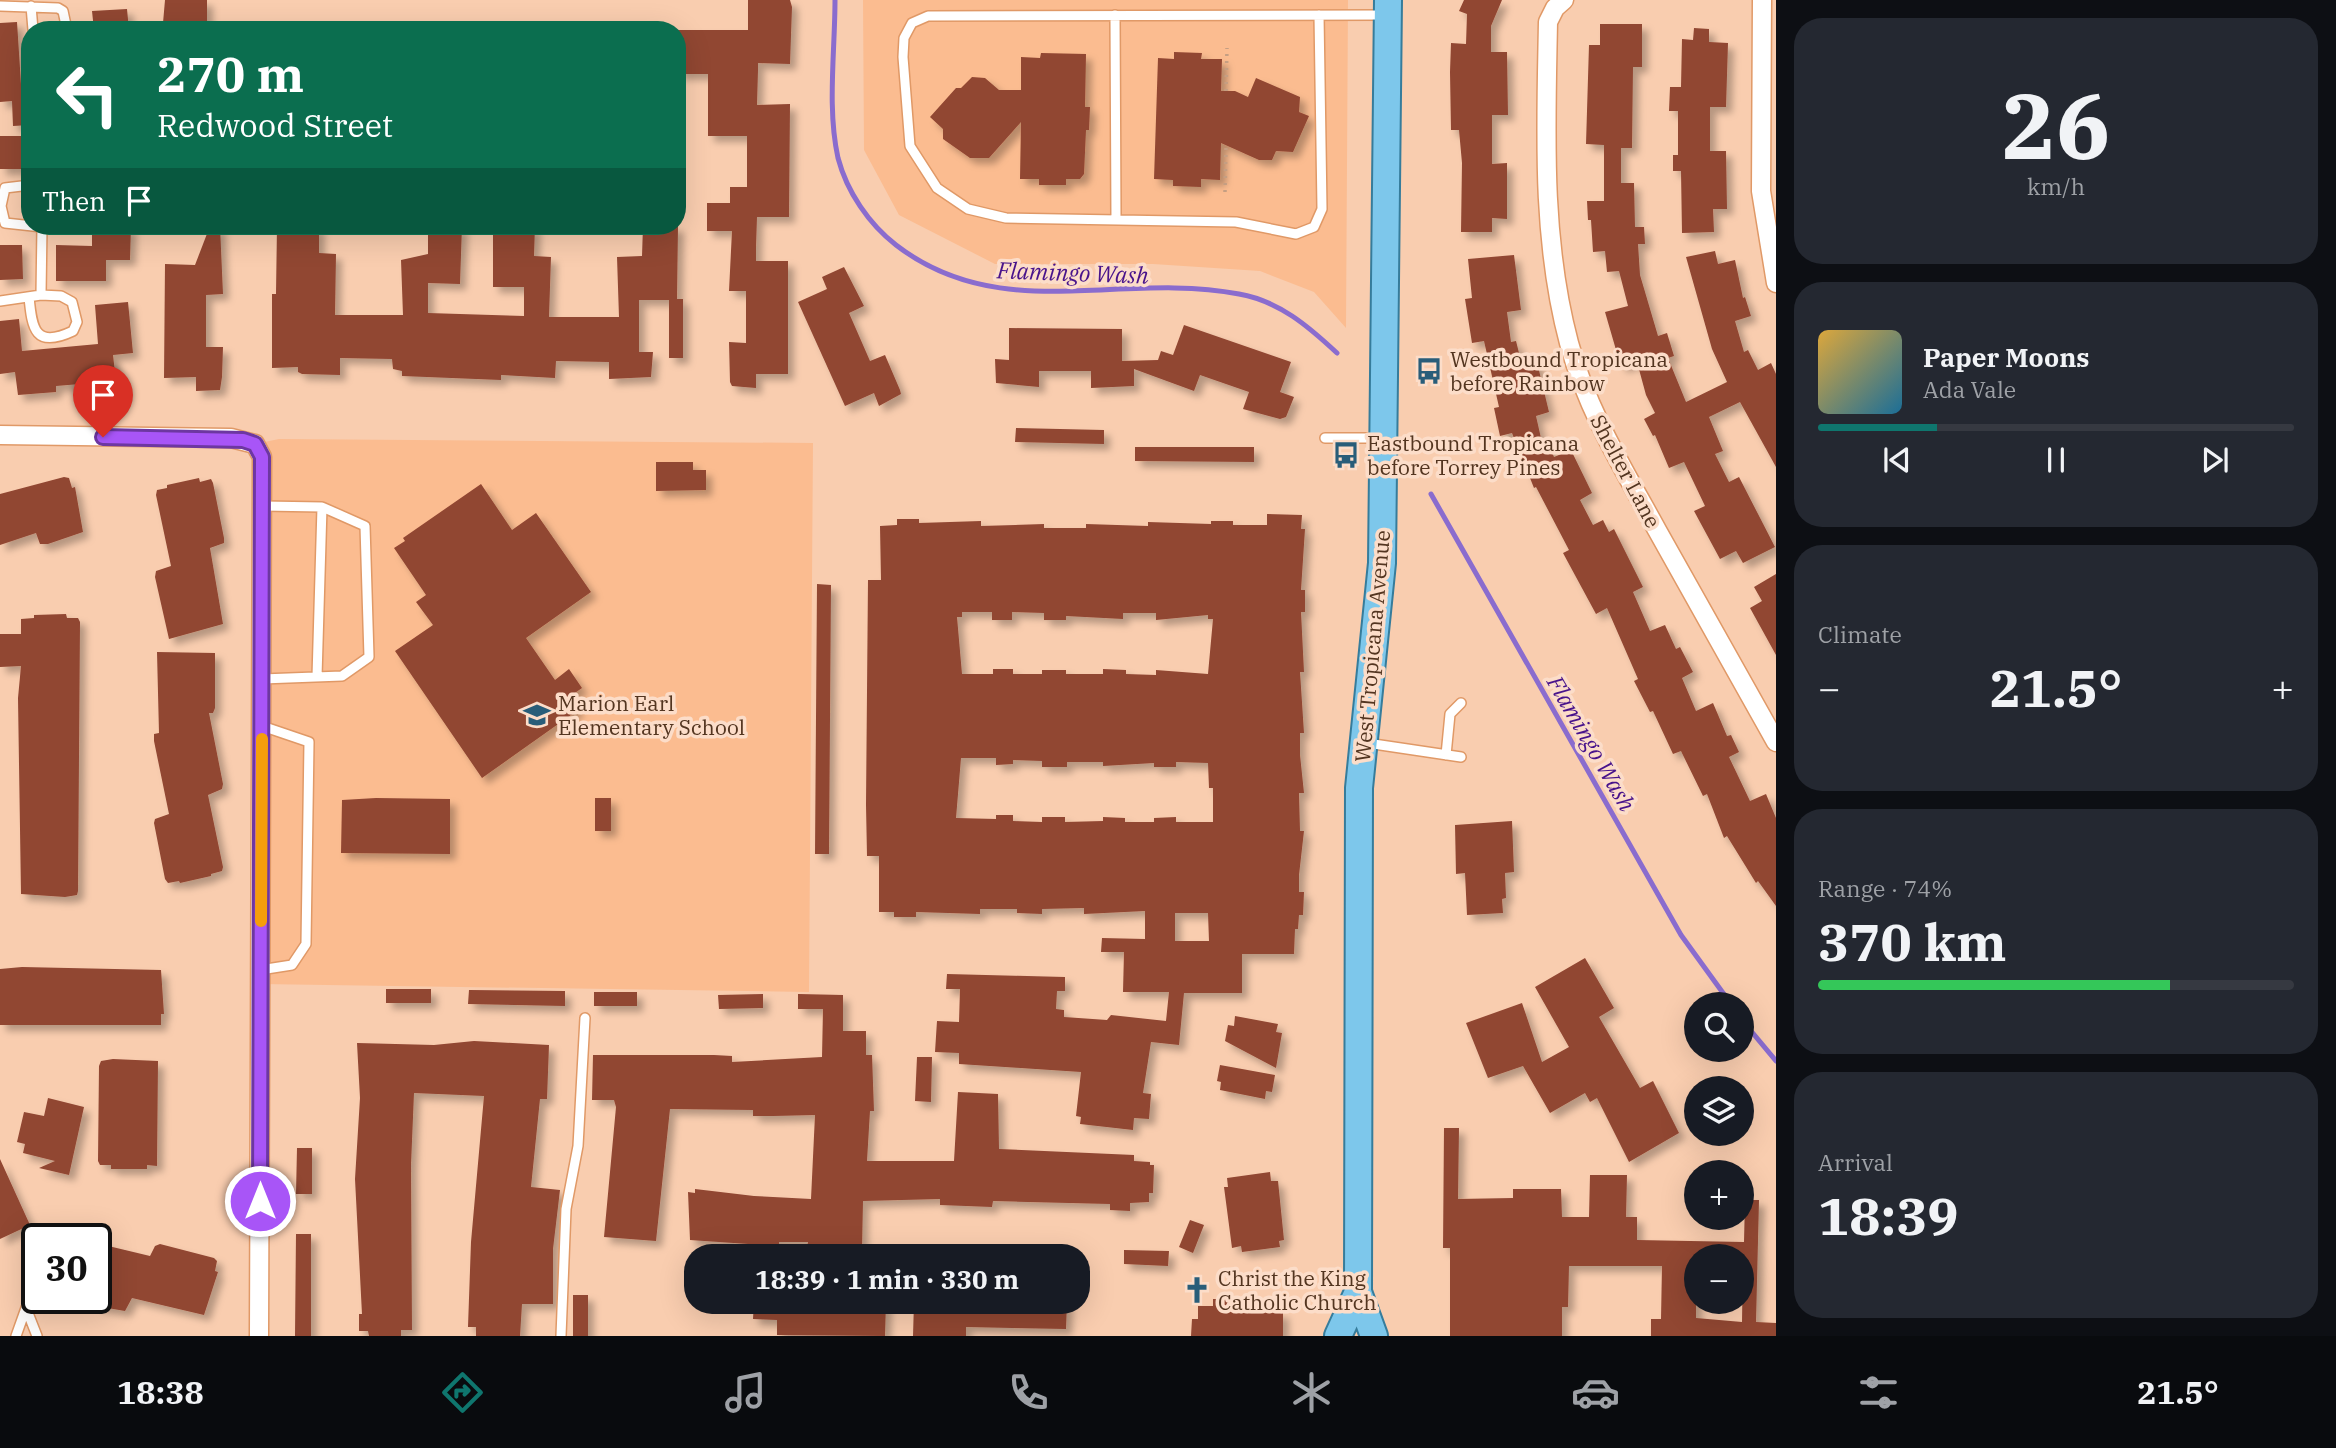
<!DOCTYPE html>
<meta charset="utf-8">
<style>
:root{--surface:#171b24;--page:#242831;--text:#f1f3f6;--muted:#9ea1a6;--line:#363941;--accent:#0f766e}
body{margin:0;font-family:"IBM Plex Serif",serif;background:var(--page);color:var(--text);height:100vh;display:flex;flex-direction:column;font-size:26px;white-space:nowrap}
*{box-sizing:border-box;margin:0}
p{font-size:23px;color:var(--muted)}
.icon{flex:none;width:38px;height:38px;fill:none;stroke:currentColor;stroke-width:2;stroke-linecap:round;stroke-linejoin:round}
.map{position:relative;flex:1;overflow:hidden}
.details{display:flex;flex-direction:column;gap:18px;padding:18px;background:#0d0f14;width:560px}
.details>*{flex:none}
.banner{position:absolute;left:21px;top:21px;width:665px;height:214px;border-radius:28px;box-shadow:0 7px 28px #0002;background:#0b6e4f;color:#fff;overflow:hidden}
.buttons{position:absolute;left:1684px;top:992px;display:grid;gap:14px}
.buttons a{display:grid;place-items:center;width:70px;height:70px;border-radius:50%;background:var(--surface);box-shadow:0 7px 28px #0002;font-size:35px}
.speed{position:absolute;left:21px;top:1223px;display:flex;gap:14px;font-size:35px;font-weight:700;text-align:center}
.speed>*{display:grid;place-content:center;width:91px;height:91px;border-radius:50%;background:var(--surface);box-shadow:0 7px 28px #0002;line-height:1}
.speed .limit{border:4px solid #111;border-radius:10px;background:#fff;color:#111}
.pin{position:absolute;display:grid;place-items:center;width:60px;height:60px;color:#fff;margin:-72px -30px;border-radius:50% 50% 50% 0;rotate:-45deg;box-shadow:0 0 7px #0007}
.pin .icon{rotate:45deg}
.me{position:absolute;width:77px;margin:-38px;rotate:0deg;stroke-linejoin:round;filter:drop-shadow(0 0 5px #0008)}
.turn{display:flex;align-items:center;gap:24px;height:147px;padding:0 21px;font-size:32px}
.turn .icon{width:91px;height:91px;stroke-width:2.5}
.turn b{display:block;font-size:49px;line-height:60px}
.then{display:flex;align-items:center;height:66px;padding:0 21px;background:#0003;gap:14px;font-size:26px}
.big{font-size:52px;font-weight:700;line-height:1.1}
.details .card{flex:1;display:flex;flex-direction:column;justify-content:center;gap:10px;min-width:0;padding:0 24px;border-radius:28px;background:var(--page)}
.details .dial{align-items:center;gap:0}
.dial b{font-size:91px;line-height:1}
.song{display:flex;align-items:center;gap:21px}
.cover{width:84px;height:84px;border-radius:10px;background:linear-gradient(135deg,hsl(40 70% 55%),hsl(200 70% 35%))}
.played{height:7px;border-radius:4px;background:linear-gradient(90deg,var(--accent) 25%,var(--line) 25%)}
.keys{display:flex;justify-content:space-around;direction:ltr}
.heat{display:flex;justify-content:space-between;align-items:center;font-size:38px;direction:ltr}
.charge{height:10px;border-radius:5px;background:linear-gradient(90deg,#34c759 74%,var(--line) 0)}
.trip{position:absolute;left:684px;top:1244px;width:406px;height:70px;border-radius:28px;background:var(--surface);box-shadow:0 7px 28px #0002;font-weight:700;line-height:70px;text-align:center}
.tabs{display:flex;height:112px;justify-content:space-around;align-items:center;background:#090b0e;color:var(--muted)}
.tabs .icon{width:49px;height:49px}
.tabs .active{color:var(--accent)}
.tabs b{font-size:32px;color:var(--text)}
main{display:flex;flex:1;min-height:0}
.map>svg:first-child{display:block}
.built{fill:#fbbc90}
.lines{fill:none;stroke-linecap:round;stroke-linejoin:round}
.stream{stroke:#8a6cce;stroke-width:5}
.building{fill:#914632;fill-rule:evenodd;filter:url(#shadow)}
.service-casing{stroke:#e09967;stroke-width:12}
.minor-casing{stroke:#e09967;stroke-width:21}
.primary-casing{stroke:#367c9b;stroke-width:30}
.path{stroke:#c59e82;stroke-width:3.5;stroke-dasharray:2 5;stroke-linecap:butt}
.service{stroke:#fff;stroke-width:9}
.minor{stroke:#fff;stroke-width:18}
.primary{stroke:#7dc7eb;stroke-width:26}
.route-casing{stroke:#6d37a1;stroke-width:18}
.route{stroke:#a855f7;stroke-width:12}
.slow{stroke:#f59e0b;stroke-width:12}
.labels{text-anchor:middle;dominant-baseline:central;stroke-width:7;stroke-linejoin:round;paint-order:stroke}
.poi-label{font-size:21px;fill:#533520;stroke:#fcddc9;text-anchor:start}
.street-label{font-size:21px;fill:#533520;stroke:#fcddc9}
.water-label{font-size:23px;font-style:italic;fill:#48138b;stroke:#fcddc9}
</style>
<main>
<div class="map">
<svg width="1776" height="1336" viewBox="0 0 1776 1336">
<defs>
<filter id="shadow"><feDropShadow dx="6" dy="6" stdDeviation="3.5" flood-color="#0004"/></filter>
</defs>
<rect width="100%" height="100%" fill="#f9cdaf"/>
<path class="built" d="M863,0H1348L1346,328L1314,292L1260,271L1153,264H995L899,215L864,150Z
M279,439L813,443L809,992L260,984L255,444Z"/>
<g class="lines">
<path class="stream" d="M835,0C835,51 827,109 838,158C847,192 869,224 896,245C1001,326 1121,271 1239,294C1279,301 1308,326 1337,353
M1431,494L1681,935L1731,1004
M1741,1019L1776,1061"/>
</g>
<path class="building" d="M165,0H207V23H198V30H168V23H163Z
M748,0H790L792,7L790,64L758,63V70L757,105L790,104L789,217H757L756,247V261H788V374H756V388L732,386L730,382L729,342L746,343V291H729L732,231H707V203H730V187H747V136H708V74H677V30H748Z
M1464,0H1502L1491,26V52H1507L1508,115H1492V164L1507,163V219L1492,218V232H1461L1462,163L1459,130H1451L1450,72L1451,43L1466,44L1467,14L1459,11Z
M127,9L129,30H94L92,11Z
M17,22L21,84H30V125L13,126L12,101L0,102V23Z
M1600,24H1642V67H1633L1632,148H1621V183H1634L1635,227H1644L1645,244H1638L1640,275L1658,336L1667,333L1674,356L1668,358L1686,402L1727,382L1712,349L1686,257L1715,251L1718,264L1735,260L1743,298L1745,297L1751,316L1735,321L1744,352L1748,350L1758,370L1771,363L1776,374V467L1740,402L1709,417L1723,451L1715,454L1729,482L1739,477L1775,547L1743,563L1736,551L1720,559L1694,511L1705,506L1684,462L1669,468L1655,435L1653,436L1644,419L1655,413L1646,395L1637,362L1621,367L1605,312L1628,306L1619,271L1607,272L1605,251L1593,252L1591,220H1588L1587,201H1604V145L1586,144L1589,45H1600Z
M1694,28L1709,29V42L1728,43L1726,107H1710V151H1726L1727,209H1713L1714,232L1682,233L1681,171H1673V155H1678V111H1669L1670,87H1681L1682,39L1693,40Z
M1174,52L1202,53L1201,59H1222L1221,91H1235L1248,97L1256,78L1300,97L1299,112L1309,116L1293,152L1276,151L1272,160H1259L1221,143L1220,180L1201,179V187L1173,186V180L1154,179L1158,58L1174,59Z
M1041,53L1086,54L1085,107H1090L1089,130H1086L1084,174L1080,179H1066V185H1039V179H1020L1021,122L989,158H970L943,139V129L930,117L956,88H961L972,77L985,78L999,90H1021V57L1040,58Z
M0,136H24L25,169H0Z
M92,226H131L130,260H106V281H56V245L92,246Z
M210,226H220L223,294L206,295V347H223L222,377L220,390L196,391V377L164,378L165,264L195,265Z
M277,226H319V253L336,254L335,315H403L401,260L428,254V226H462L460,284L428,283V313L524,316V287H493V226H535L534,256L551,257L549,317H619L617,257L642,256L643,226H678L677,299H683V358H669V300H639V352H653L651,377L609,379V362L556,361L555,378L501,375V380L402,376V371L393,369L392,359L340,358V375L302,374L298,372V367L272,368V294H276Z
M0,245H22L23,279L0,280Z
M1514,255L1521,310L1507,312L1511,342L1516,341L1521,361L1536,358L1549,412L1536,416L1543,447L1549,445L1554,457L1571,450L1592,493L1580,500L1593,525L1603,520L1609,532L1614,529L1643,587L1633,592L1650,631L1665,625L1676,649L1680,647L1693,672L1682,678L1696,711L1713,703L1727,736L1731,735L1739,752L1729,757L1750,801L1766,794L1776,818V906L1758,881L1756,883L1727,836L1724,838L1707,794L1703,796L1681,751L1673,754L1653,711L1650,712L1634,681L1638,679L1607,608L1596,614L1563,553L1569,550L1536,487L1534,488L1512,433L1500,436L1494,408L1499,407L1484,341L1472,343L1465,299L1472,298L1468,259Z
M844,267L864,306L849,313L870,361L885,355L900,390L901,394L879,406L874,393L845,406L798,302L827,289L822,277Z
M128,302L133,353L113,355L116,381L56,386V392L18,395L15,372L0,374V321L19,319L22,351L98,344L95,305Z
M1184,325L1291,362L1280,392L1294,397L1286,417L1280,419L1243,409L1249,392L1200,375L1194,391L1134,369V386L1091,388V371H1039V387L996,383L995,359L1009,360V328L1122,329V361L1158,360L1161,351L1173,355Z
M1016,428L1104,430V444L1015,442Z
M1135,447H1254V462L1135,461Z
M656,462H693V470H706V490L656,491Z
M64,477L69,478L72,488L75,487L83,532L48,544H40L36,533L0,545V494Z
M199,478L200,482L211,479L213,483L224,538V543L210,548L223,624L169,639L155,577L156,571L171,566L156,495L157,490L167,488V485Z
M481,484L512,530L536,513L591,592L526,638L555,680L569,669L582,688L569,697L578,710L482,778L395,651L433,625L416,602L426,595L394,548L405,541L403,538Z
M1267,514L1302,515L1301,529H1305L1301,590H1305V612H1301L1304,672H1300L1304,733H1300V755L1304,793H1299L1300,831H1304L1299,875V892H1304L1303,915H1299L1298,929H1295L1294,954H1242V993H1184L1179,1045L1151,1042L1143,1093L1151,1094L1149,1119L1134,1118L1133,1130L1080,1124L1081,1117L1076,1116L1081,1072L959,1064V1053L935,1052L937,1021L959,1022L960,989H946L947,974L1065,977V991H1057L1056,1009L1064,1010V1017L1107,1020L1111,1015L1166,1021L1169,992H1123L1124,952H1101L1102,938L1145,939V911L1084,914V908L1042,909V914L1017,913V909H980V914L916,912V917H894V912H879V856H867L866,805L868,580H881L880,526L897,525V519H919V523L981,521V526L1044,524V528H1086V524L1148,526V522L1211,524V521H1233V525H1267ZM962,612H992V620H1012V612L1044,613V620H1066V616L1123,619V613H1156V620L1208,615V619H1213L1208,674L1156,670V675L1126,674V670L1103,669V674H1066V670H1042V674H1013V669H993V674H962L957,617H962ZM961,758H996V765L1013,764V760L1042,761V767H1067V762H1103V766L1154,763V767H1176V762L1208,763L1209,788H1213V822H1176V817L1154,818V822H1125V818L1103,817V821L1065,822V817H1042V822L1013,821V815H996V819L956,818ZM1175,913H1208L1209,941H1175Z
M1776,574V655L1750,608L1762,601L1754,587Z
M817,584L831,585L829,854H815Z
M66,614L67,618H78L80,622L78,891L77,895L65,897L21,894L18,698L21,666L0,667V634H21V619L34,618V615Z
M157,652L215,653V708L213,713H209L223,784L222,789L208,795L223,867L222,871L211,874V876L180,883L179,881L168,883L165,879L154,823L155,819L169,814L154,741V734L159,733Z
M376,798L450,799V854L341,853L342,800Z
M595,798H611V831H595Z
M1512,821L1514,872L1505,873L1506,898L1502,899L1503,913L1467,915L1465,873L1456,874L1455,825Z
M1585,958L1614,1008L1599,1017L1640,1088L1653,1081L1679,1133L1629,1162L1597,1098L1590,1102L1585,1093L1550,1113L1523,1066L1488,1078L1466,1023L1522,1003L1542,1062L1569,1047L1535,987Z
M22,967L161,970L164,1014H161V1025H0V969Z
M386,989H431V1003H386Z
M469,990L565,991V1006L468,1004Z
M594,992H637V1006H594Z
M763,994V1008L719,1009L718,995Z
M798,994L843,995V1031H866V1055H872L874,1111H870L867,1161H954L958,1092L998,1094L999,1149L1134,1155V1161L1150,1162V1165H1154L1153,1193H1149V1202L1130,1203V1211L1110,1210V1204L993,1201L992,1207L940,1205V1199L863,1201L862,1250L807,1247L808,1242H779V1246L690,1240L688,1192L695,1193V1189L754,1196L811,1199L815,1115L773,1116H753V1110L670,1109L656,1241L604,1237L616,1107L614,1100H592L593,1055H714L732,1056V1062L822,1057L823,1009H798Z
M1235,1016L1278,1024L1276,1032L1282,1033L1276,1068L1225,1041L1228,1025L1234,1026Z
M474,1041L549,1045L547,1099H540L531,1187L560,1190L553,1249V1304H522L520,1336H476V1327H468L471,1242L484,1096L414,1093L411,1165L412,1330H401V1336H369L368,1331H359V1314H362L355,1179L360,1098L357,1043L434,1045Z
M917,1057H932L931,1102L915,1101Z
M113,1059L158,1061L157,1166L147,1165V1169H111V1165H100L98,1161L99,1066L101,1061Z
M1220,1065L1275,1075L1272,1092L1266,1091L1265,1099L1220,1090L1221,1082L1217,1081Z
M48,1098L84,1107L69,1175L39,1168L55,1161L23,1153L25,1144L17,1142L24,1112L44,1116Z
M1444,1128H1459L1458,1199L1513,1198V1189H1561L1562,1217H1589L1590,1175H1627L1626,1217H1637V1240L1744,1242L1745,1200H1759L1756,1322L1776,1323V1336H1651V1319H1661L1662,1266H1569L1568,1307H1562V1336H1450V1248H1443ZM1696,1256H1743L1742,1322L1696,1318Z
M297,1148H312V1194H296Z
M0,1159L30,1225L0,1239Z
M1270,1172L1271,1181H1278L1284,1240L1279,1241L1280,1247L1242,1252L1241,1246L1232,1248L1224,1187H1228L1227,1178Z
M1190,1220L1204,1225L1193,1253L1179,1247Z
M296,1234H311V1336H295Z
M100,1244L150,1256L155,1246L160,1244L214,1258L217,1261L215,1271L218,1272L204,1315L132,1298L125,1311L96,1306V1246Z
M1124,1250L1169,1251L1168,1266L1124,1264Z
M573,1295H588V1336H573Z
M1213,1299H1237L1236,1311L1283,1312V1336H1191L1192,1319H1198V1306H1213Z
M754,1302H886L885,1336L777,1335V1320L753,1319Z
M914,1302H1067L1066,1329L966,1327V1336H913Z"/>
<g class="lines">
<defs>
<path id="service" d="M0,6L58,8L63,11L67,30
M31,6L33,30
M1115,15L1116,220
M1319,15L1322,209L1314,227L1296,234L1236,222L1006,218L968,209L937,188L910,146L903,57L904,38L912,23L928,16L1386,15
M30,185L5,188L1,206L5,223L42,227L76,226
M29,297C32,329 35,349 73,331L77,322L72,302L61,296L41,295
M0,301L41,295L42,226
M1325,438H1380
M317,677L322,507
M262,679L342,676L369,657L365,526L322,507L263,506
M1367,743L1461,757
M1446,755L1450,714L1461,703
M260,970L292,965L306,944L309,742L262,726
M26,1308L37,1336
M16,1336L26,1308
M561,1336L566,1209L578,1146L585,1018"/>
<path id="minor" d="M1564,0L1555,8L1548,22C1546,130 1541,238 1569,343C1587,410 1624,470 1657,530C1697,601 1736,671 1776,742
M1762,0L1761,191L1776,283
M0,435L231,438L255,444L262,457L259,1336"/>
<path id="primary" d="M1338,1336L1358,1292
M1374,1336L1358,1292L1359,788L1382,563L1388,0"/>
</defs>
<use href="#service" class="service-casing"/>
<use href="#minor" class="minor-casing"/>
<use href="#primary" class="primary-casing"/>
<path class="path" d="M1226,91L1227,48
M1225,192L1226,147"/>
<use href="#service" class="service"/>
<use href="#minor" class="minor"/>
<use href="#primary" class="primary"/>
</g>
<g class="lines">
<defs>
<path id="route" d="M103,437L243,440L255,444L262,457L260,1201"/>
</defs>
<use href="#route" class="route-casing"/>
<use href="#route" class="route"/>
<path class="slow" d="M261,921L262,739"/>
</g>
<defs>
<symbol id="bus-bare" viewBox="-9 -9 18 18"><path d="M-5-6H5V4H4V6H2V4H-2V6H-4V4H-5ZM-3.5-4V0h7V-4ZM-3.5 1.2v1.5H-2V1.2ZM2 1.2v1.5H3.5V1.2Z" fill="#295d79" stroke="#fcddc9" stroke-width="2.5" paint-order="stroke"/></symbol>
<symbol id="school-bare" viewBox="-9 -9 18 18"><path d="M0-5L7-2L0 1L-7-2ZM-4 1L0 2.5L4 1V4Q0 6-4 4Z" fill="#295d79" stroke="#fcddc9" stroke-width="2.5" paint-order="stroke"/></symbol>
<symbol id="church-bare" viewBox="-9 -9 18 18"><path d="M-1.2-6h2.4v3.5h3.3v2.4h-3.3V6h-2.4V-.1h-3.3v-2.4h3.3Z" fill="#295d79" stroke="#fcddc9" stroke-width="2.5" paint-order="stroke"/></symbol>
</defs>
<g fill-rule="evenodd">
<use href="#bus-bare" x="1410" y="352" width="38" height="38"/>
<use href="#bus-bare" x="1327" y="436" width="38" height="38"/>
<use href="#school-bare" x="518" y="696" width="38" height="38"/>
<use href="#church-bare" x="1178" y="1271" width="38" height="38"/>
</g>
<g class="labels">
<g class="poi-label">
<text x="1450" y="359">Westbound Tropicana<tspan x="1450" dy="24">before Rainbow</tspan></text>
<text x="1367" y="443">Eastbound Tropicana<tspan x="1367" dy="24">before Torrey Pines</tspan></text>
<text x="558" y="703">Marion Earl<tspan x="558" dy="24">Elementary School</tspan></text>
<text x="1218" y="1278">Christ the King<tspan x="1218" dy="24">Catholic Church</tspan></text>
</g>
<g class="street-label">
<text transform="translate(1626 471) rotate(62)">Shelter Lane</text>
<text transform="translate(1372 646) rotate(-85)">West Tropicana Avenue</text>
</g>
<g class="water-label">
<text transform="translate(1073 272) rotate(2)">Flamingo Wash</text>
<text transform="translate(1592 743) rotate(60)">Flamingo Wash</text>
</g>
</g>
</svg>
<div class="buttons">
<a><svg class="icon" aria-label="search" viewBox="0 0 24 24"><circle cx="10" cy="10" r="6"/><path d="M15 15l6 6"/></svg></a>
<a><svg class="icon" aria-label="layers" viewBox="0 0 24 24"><path d="M12 4l9 5-9 5-9-5zM3 14l9 5 9-5"/></svg></a>
<a>+</a>
<a>−</a>
</div>
<div class="speed"><div class="limit">30</div></div>
<div class="pin" style="left:103px;top:437px;background:#d93025"><svg class="icon" aria-label="arrive" viewBox="0 0 24 24"><path d="M6 21V4h12l-3 4 3 4H6"/></svg></div>
<svg class="me" style="left:260px;top:1201px" viewBox="-20 -20 40 40"><circle r="17" fill="#a855f7" stroke="#fff" stroke-width="3"/><path d="M0-11L8 9 0 5-8 9z" fill="#fff"/></svg>
<div class="trip">18:39 · 1 min · 330 m</div>
<div class="banner">
<div class="turn"><svg class="icon" aria-label="left" viewBox="0 0 24 24"><path d="M17 20v-9H6M10 6l-5 5 5 5"/></svg><div><b>270 m</b>Redwood Street</div></div>
<div class="then">Then<svg class="icon" aria-label="arrive" viewBox="0 0 24 24"><path d="M6 21V4h12l-3 4 3 4H6"/></svg></div>
</div>
</div>
<section class="details">
<div class="card dial"><b>26</b><p>km/h</p></div>
<div class="card">
<div class="song"><i class="cover"></i><div><b>Paper Moons</b><p>Ada Vale</p></div></div>
<div class="played"></div>
<div class="keys"><svg class="icon" aria-label="previous" viewBox="0 0 24 24"><path d="M18 5L8 12l10 7zM5 5v14"/></svg><svg class="icon" aria-label="pause" viewBox="0 0 24 24"><path d="M8 5v14M16 5v14"/></svg><svg class="icon" aria-label="next" viewBox="0 0 24 24"><path d="M6 5l10 7-10 7zM19 5v14"/></svg></div>
</div>
<div class="card"><p>Climate</p>
<div class="heat"><a>−</a><b class="big">21.5°</b><a>+</a></div>
</div>
<div class="card"><p>Range · 74%</p><b class="big">370 km</b><div class="charge"></div></div>
<div class="card"><p>Arrival</p><b class="big">18:39</b></div>
</section>
</main>
<nav class="tabs">
<b>18:38</b>
<svg class="icon active" aria-label="directions" viewBox="0 0 24 24"><path d="M12 3l9 9-9 9-9-9zM9 14v-3h6M13 9l2 2-2 2"/></svg>
<svg class="icon" aria-label="music" viewBox="0 0 24 24"><path d="M9 18V5l10-2v13"/><circle cx="6" cy="18" r="3"/><circle cx="16" cy="16" r="3"/></svg>
<svg class="icon" aria-label="phone" viewBox="0 0 24 24"><path d="M5 4h4l2 5-3 2q2 4 5 5l2-3 5 2v4C11 20 4 13 5 4z"/></svg>
<svg class="icon" aria-label="climate" viewBox="0 0 24 24"><path d="M12 3v18M4 7l16 10M4 17L20 7"/></svg>
<svg class="icon" aria-label="car" viewBox="0 0 24 24"><path d="M5 17H2v-5l4-1 3-4h7l3 4 3 1v5h-3M9 17h6M6 11h13"/><circle cx="7" cy="17" r="2"/><circle cx="17" cy="17" r="2"/></svg>
<svg class="icon" aria-label="filters" viewBox="0 0 24 24"><path d="M4 7h16M4 17h16"/><circle cx="9" cy="7" r="2"/><circle cx="15" cy="17" r="2"/></svg>
<b>21.5°</b>
</nav>
